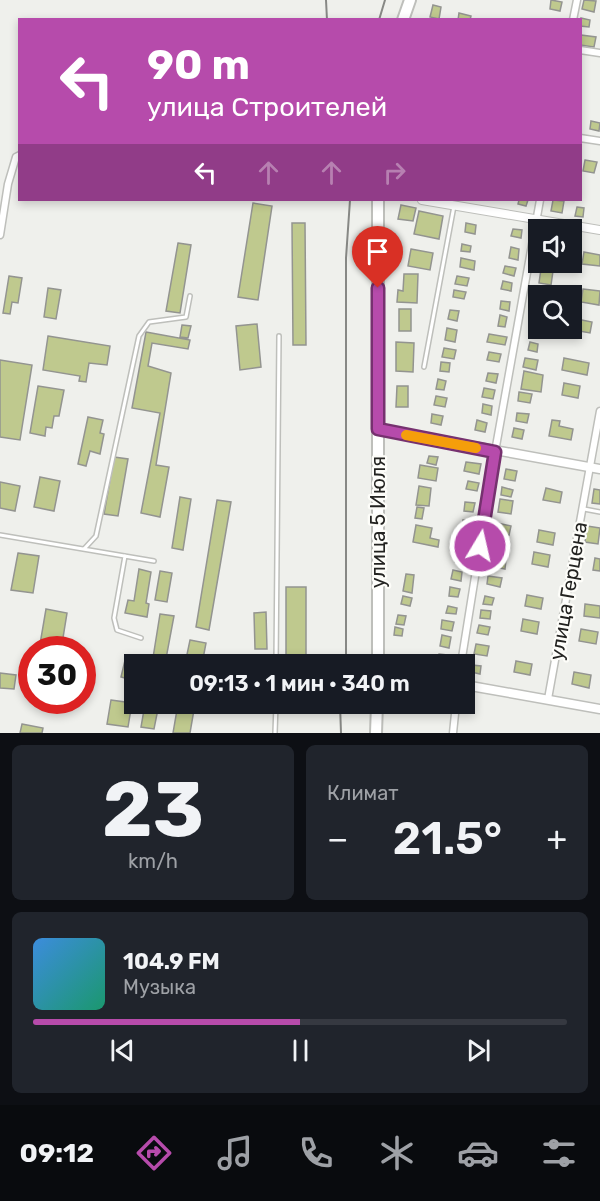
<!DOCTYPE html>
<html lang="ru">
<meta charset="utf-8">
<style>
:root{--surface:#171b24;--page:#20242c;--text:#f1f3f6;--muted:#9ea1a6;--line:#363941;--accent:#b64bab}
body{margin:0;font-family:Rubik,sans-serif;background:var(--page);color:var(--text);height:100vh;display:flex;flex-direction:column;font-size:22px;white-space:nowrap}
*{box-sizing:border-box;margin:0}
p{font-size:20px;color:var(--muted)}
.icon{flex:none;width:33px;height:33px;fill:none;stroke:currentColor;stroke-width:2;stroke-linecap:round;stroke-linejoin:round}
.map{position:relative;height:733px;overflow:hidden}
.sheet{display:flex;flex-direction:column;gap:12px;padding:12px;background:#0d0f14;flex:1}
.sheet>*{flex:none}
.guide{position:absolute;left:18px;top:18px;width:564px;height:183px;border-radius:0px;box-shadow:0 3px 9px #0003;background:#b64bab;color:#fff;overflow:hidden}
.fabs{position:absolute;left:528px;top:219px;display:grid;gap:12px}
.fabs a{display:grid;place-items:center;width:54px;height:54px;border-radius:0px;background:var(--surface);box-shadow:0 3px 9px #0003;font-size:30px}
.speed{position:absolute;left:18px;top:636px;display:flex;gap:12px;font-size:30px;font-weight:700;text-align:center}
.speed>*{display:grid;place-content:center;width:78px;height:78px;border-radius:50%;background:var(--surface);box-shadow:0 3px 9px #0003;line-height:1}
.speed .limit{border:9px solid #d22;background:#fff;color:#111}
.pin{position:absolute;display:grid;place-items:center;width:51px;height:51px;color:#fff;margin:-62px -26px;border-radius:50% 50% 50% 0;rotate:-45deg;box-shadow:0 0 6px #0007}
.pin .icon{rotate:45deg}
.me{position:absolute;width:66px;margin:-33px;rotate:9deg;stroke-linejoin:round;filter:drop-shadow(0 0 4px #0008)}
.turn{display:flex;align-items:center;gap:21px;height:126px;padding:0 30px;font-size:27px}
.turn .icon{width:78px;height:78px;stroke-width:2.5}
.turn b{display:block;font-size:42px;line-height:51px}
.lanes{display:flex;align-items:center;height:57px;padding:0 30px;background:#0003;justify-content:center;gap:30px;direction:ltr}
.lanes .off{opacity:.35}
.big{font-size:45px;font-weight:600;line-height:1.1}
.sheet .card{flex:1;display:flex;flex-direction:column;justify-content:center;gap:9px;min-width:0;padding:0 21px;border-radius:9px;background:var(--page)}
.sheet .dial{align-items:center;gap:0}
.dial b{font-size:78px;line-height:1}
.song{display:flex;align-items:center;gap:18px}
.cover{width:72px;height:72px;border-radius:9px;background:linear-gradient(135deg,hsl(210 70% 55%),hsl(160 70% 35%))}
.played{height:6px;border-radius:3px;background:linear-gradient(90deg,var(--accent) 50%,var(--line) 50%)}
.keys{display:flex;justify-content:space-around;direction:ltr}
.heat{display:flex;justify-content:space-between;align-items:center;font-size:33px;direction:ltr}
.sheet .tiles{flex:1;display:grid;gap:12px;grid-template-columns:1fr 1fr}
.card:last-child{grid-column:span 2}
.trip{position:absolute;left:124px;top:654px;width:351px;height:60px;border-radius:0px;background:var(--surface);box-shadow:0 3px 9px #0003;font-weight:600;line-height:60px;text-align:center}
.dock{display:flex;height:96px;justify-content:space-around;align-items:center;background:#090b0e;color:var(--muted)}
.dock .icon{width:42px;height:42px}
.dock .on{color:var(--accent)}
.dock b{font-size:27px;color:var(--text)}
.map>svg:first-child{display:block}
.building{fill:#bfc98e;stroke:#939490;stroke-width:1.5}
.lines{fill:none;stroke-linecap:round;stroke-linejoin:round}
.service-casing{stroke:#bebfbb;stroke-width:6}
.minor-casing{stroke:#bebfbb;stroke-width:9}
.tertiary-casing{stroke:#bebfbb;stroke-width:10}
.secondary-casing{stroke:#bebfbb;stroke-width:11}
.trunk-casing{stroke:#bebfbb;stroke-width:14}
.service{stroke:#fff;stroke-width:3}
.minor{stroke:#fff;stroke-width:6}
.tertiary{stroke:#fff;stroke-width:8}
.secondary{stroke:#fff;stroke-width:8}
.trunk{stroke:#fff;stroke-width:10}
.rail{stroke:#878885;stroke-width:2}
.route-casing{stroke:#76316f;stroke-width:15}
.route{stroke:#b64bab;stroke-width:10}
.slow{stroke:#f59e0b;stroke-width:10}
.labels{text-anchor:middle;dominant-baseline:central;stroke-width:4.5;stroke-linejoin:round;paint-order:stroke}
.street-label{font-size:20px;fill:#232321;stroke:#fdfdf9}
</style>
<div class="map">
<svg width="600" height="733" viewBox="0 0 600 733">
<rect width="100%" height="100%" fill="#eff0ec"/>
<path class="building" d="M551,0L562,2L560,11L550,9Z
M584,0L596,1L594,12L582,9Z
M433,5L441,7L439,19L430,17Z
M459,13L471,16L470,20H458Z
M581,18L590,20L589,27L580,26Z
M581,35L596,37L594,47L580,45Z
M591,121L600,123L599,131L590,129Z
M585,160L597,162L594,173L583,171Z
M519,200H528L526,206L518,204Z
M553,200L564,201L562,213L551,211Z
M253,203L272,206L258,300L238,297Z
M401,205L416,208L413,221L398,219Z
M577,207L584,208L583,217L575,216Z
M419,211L443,216L439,239L414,234Z
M292,223H305L306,345H293Z
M466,223L476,225L475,234L465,232Z
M513,229L522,230L521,238L511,236Z
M178,243L191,245L180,313L166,311Z
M462,244L471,246L470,252L461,251Z
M511,247L519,249L518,260L509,258Z
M411,249L433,253L430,270L408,266Z
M584,252L600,255V266L582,264Z
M461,258L475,261L474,270L460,267Z
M505,266L516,268L514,276L503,273Z
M541,269L553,271L551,285L539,283Z
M404,274H418L417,303L397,302L398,290L403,291Z
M9,276L22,278L18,303L12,302L10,314L3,313Z
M457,276L469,278L467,286L455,284Z
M503,281L512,283L511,291L501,289Z
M48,288L61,290L56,319L44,317Z
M537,288L551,290L550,296H536Z
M583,289L600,291L599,305L581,302Z
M454,290L466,292L464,299L453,297Z
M501,301L510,302L509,311L500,309Z
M534,306L538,307V315L533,314Z
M399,309H411V331H399Z
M450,310L459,311L457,321L448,319Z
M500,315L507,317L505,327L498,326Z
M572,318L592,322L590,333L568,329L572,328Z
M531,323L538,324L539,333L530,331Z
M257,324L261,367L240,370L236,326Z
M182,325L191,326L188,338L180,337Z
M447,328L457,330L455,342L445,340Z
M146,332L190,340L188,349L152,343L148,366L171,373L156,465L169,467L160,517L141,513L160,413L132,408Z
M489,334L507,337L505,345L487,342Z
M48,336L110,346L107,365L89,363L86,382L79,381L80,376L43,370Z
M396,342L414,343L413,372L396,371Z
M530,342L538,344L537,352L528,350Z
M444,348L456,350L454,359L442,357Z
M489,352L501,354L499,362L487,360Z
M525,358L538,360L536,370L523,367Z
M564,358L589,363L587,375L562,370Z
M0,360L32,365L20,440L0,437Z
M441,362L450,363L449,372L440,371Z
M524,371L543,375L541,392L521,389Z
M488,373L498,374L496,383L486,381Z
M438,379L446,381L444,390L436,389Z
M564,383L580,386L578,398L562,395Z
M38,386L64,390L59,416H54L52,428L46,427L45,436L30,433Z
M397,386H408V407H396Z
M484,388L495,390L493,399L482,397Z
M519,392L532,394L530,403L518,401Z
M436,396L447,398L445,407L434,405Z
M483,404L492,406L491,415L482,413Z
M517,413L529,414L527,423L516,421Z
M432,414L443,416L441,425L431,423Z
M88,417L103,420L100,433L104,434L100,454L90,451L86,466L78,464Z
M477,420L487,423L485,432L475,430Z
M552,420L560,421L559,426L573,429L571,440L549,436Z
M514,428L524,430L522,439L512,437Z
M429,456L438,457L436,465L427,463Z
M114,457L128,459L118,516L104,514Z
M466,462L481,464L479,474L464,471Z
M420,465L438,468L436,481L418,478Z
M506,469L517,471L515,481L504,479Z
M40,477L60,481L54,511L34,507Z
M468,481L479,483L477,491L466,489Z
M0,482L20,486L15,511L0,508Z
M419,486L431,488L429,506L416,505Z
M502,487L513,490L511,497L501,495Z
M546,488L562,492L560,503L543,500Z
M594,489L600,490V504L592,503Z
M180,497L191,499L183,550L172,548Z
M500,499L513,501L511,514L498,512Z
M217,500L231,502L209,630L196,627Z
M465,502L475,503L473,512L464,511Z
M417,507L424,508L422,519L415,518Z
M463,520L472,521L471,529L462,528Z
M497,523L511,526L509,535L495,532Z
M416,525L432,528L430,538L439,540L438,547L413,542Z
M587,526L600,528L598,544L585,542Z
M539,530L555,533L553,545L537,542Z
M459,535L469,537L468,544L458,542Z
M534,552L550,555L548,567L532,564Z
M18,553L39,556L33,593L11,590Z
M456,553L467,555L465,563L455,562Z
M491,558L506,560L505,569L490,566Z
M595,558L600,559V571L593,570Z
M139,569L151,572L146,603L149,604L147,617L125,613L128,600L134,601Z
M453,570L462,572L461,581L451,579Z
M160,571L172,573L167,602L155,600Z
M406,574L414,575L412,593L403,591Z
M488,576L502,578L500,587L487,584Z
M286,587H306V664H286Z
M450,587L460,589L458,597L449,596Z
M527,595L543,598L541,609L525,606Z
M403,596L412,598L410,606L401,604Z
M485,596L494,598L492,605L483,604Z
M585,604L600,606V618L584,616Z
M448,606L457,608L456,614L446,613Z
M46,609L67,613L61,650H39Z
M481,610L491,611L490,619L480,618Z
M266,612L267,649H255L254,613Z
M160,614L174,616L165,664H152Z
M398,615L406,616L404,625L396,624Z
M523,619L539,622L537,634L521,631Z
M442,620L454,622L452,631L441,629Z
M479,625L490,627L488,635L477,633Z
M395,627L403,629L402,636L394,635Z
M581,629L598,632L596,644L579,641Z
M442,635L451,637L449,648L440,646Z
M190,640L206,643L202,664H185Z
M476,644L489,646L487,656L474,654Z
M439,654L447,655L445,664L437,663Z
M126,656L137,658L132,680L121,677Z
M516,661L532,664L530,675L514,672Z
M472,665L481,666L480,674L471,672Z
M574,672L591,675L589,688L572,684Z
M0,673L16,675L14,689L0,688Z
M132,683L135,684V694L130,693Z
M111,700L132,703L128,727L107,724Z
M145,704H159L154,729L141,727Z
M178,704H195L190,733H173Z
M254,704H268V711H254Z
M22,724L43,728L42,733H20Z"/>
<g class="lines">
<defs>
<path id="service" d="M424,367L454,206
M584,509L600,512
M0,535L154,561
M84,549L96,536L139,336L149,322L186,317L190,296
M125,556L114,618L117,630L141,638
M276,664L279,336
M275,733L276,704"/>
<path id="minor" d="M573,20L577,0
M580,50L600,53
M580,138L600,141
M0,235L8,184L16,157L20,155
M461,664L495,452L540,200
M548,699L600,411
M453,733L456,704"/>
<path id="tertiary" d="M422,200L600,230"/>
<path id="secondary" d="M378,429L600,469
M465,685L600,709"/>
<path id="trunk" d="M403,20L410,0
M378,664V200
M376,733L377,704"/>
</defs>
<use href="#service" class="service-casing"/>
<use href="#minor" class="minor-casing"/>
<use href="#tertiary" class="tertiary-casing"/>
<use href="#secondary" class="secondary-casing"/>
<use href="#trunk" class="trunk-casing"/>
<use href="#service" class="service"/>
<use href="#minor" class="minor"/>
<use href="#tertiary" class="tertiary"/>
<use href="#secondary" class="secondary"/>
<use href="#trunk" class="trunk"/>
<path class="rail" d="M326,0L327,20
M379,20L385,0
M346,664V258L350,200
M340,704L341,733"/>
</g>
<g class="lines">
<defs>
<path id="route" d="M378,288V429L495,452L480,546"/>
</defs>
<use href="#route" class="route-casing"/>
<use href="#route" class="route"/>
<path class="slow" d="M406,435L476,448"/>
</g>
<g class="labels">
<g class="street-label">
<text transform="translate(378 522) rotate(-90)">улица 5 Июля</text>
<text transform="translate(568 591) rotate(-80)">улица Герцена</text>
</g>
</g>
</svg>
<div class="fabs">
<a><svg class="icon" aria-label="sound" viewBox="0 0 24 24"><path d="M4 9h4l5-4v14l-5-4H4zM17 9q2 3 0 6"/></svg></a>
<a><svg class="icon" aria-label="search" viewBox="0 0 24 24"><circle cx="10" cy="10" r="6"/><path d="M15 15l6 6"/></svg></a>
</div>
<div class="speed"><div class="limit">30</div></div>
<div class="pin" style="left:378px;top:288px;background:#d93025"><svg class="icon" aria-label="arrive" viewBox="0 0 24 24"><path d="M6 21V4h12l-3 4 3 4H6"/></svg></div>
<svg class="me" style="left:480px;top:546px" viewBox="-20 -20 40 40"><circle r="17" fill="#b64bab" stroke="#fff" stroke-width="3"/><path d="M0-11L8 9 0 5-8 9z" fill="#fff"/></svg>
<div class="trip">09:13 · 1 мин · 340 m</div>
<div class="guide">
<div class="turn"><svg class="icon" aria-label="left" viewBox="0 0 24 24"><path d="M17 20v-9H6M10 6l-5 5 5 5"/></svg><div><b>90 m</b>улица Строителей</div></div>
<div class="lanes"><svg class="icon" aria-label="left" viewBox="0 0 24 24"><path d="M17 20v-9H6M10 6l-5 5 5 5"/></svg><svg class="icon off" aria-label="ahead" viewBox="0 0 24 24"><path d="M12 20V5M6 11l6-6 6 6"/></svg><svg class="icon off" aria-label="ahead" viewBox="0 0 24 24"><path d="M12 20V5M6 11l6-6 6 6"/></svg><svg class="icon off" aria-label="right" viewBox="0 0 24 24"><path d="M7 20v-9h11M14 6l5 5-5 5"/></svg></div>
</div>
</div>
<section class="sheet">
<div class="tiles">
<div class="card dial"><b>23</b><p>km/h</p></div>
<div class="card"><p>Климат</p>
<div class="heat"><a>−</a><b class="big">21.5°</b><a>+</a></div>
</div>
<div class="card">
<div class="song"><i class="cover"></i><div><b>104.9 FM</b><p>Музыка</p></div></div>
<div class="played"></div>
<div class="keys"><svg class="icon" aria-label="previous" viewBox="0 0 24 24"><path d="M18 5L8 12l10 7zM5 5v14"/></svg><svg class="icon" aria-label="pause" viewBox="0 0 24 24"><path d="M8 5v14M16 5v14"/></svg><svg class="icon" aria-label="next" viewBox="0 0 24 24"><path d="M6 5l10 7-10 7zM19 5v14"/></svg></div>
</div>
</div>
</section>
<nav class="dock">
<b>09:12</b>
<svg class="icon on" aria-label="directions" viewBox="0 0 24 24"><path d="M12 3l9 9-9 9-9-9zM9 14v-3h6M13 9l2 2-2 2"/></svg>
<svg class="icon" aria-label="music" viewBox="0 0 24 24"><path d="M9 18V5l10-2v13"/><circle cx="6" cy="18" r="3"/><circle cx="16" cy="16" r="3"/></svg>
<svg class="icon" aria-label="phone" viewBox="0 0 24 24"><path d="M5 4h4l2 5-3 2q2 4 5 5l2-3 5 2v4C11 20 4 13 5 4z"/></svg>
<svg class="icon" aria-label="climate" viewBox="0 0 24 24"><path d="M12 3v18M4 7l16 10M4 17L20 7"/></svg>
<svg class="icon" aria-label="car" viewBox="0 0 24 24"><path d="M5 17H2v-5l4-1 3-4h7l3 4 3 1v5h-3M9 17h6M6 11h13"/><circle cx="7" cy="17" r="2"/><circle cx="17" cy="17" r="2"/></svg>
<svg class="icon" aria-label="filters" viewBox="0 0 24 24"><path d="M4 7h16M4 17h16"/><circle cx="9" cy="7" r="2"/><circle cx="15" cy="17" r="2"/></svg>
</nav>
